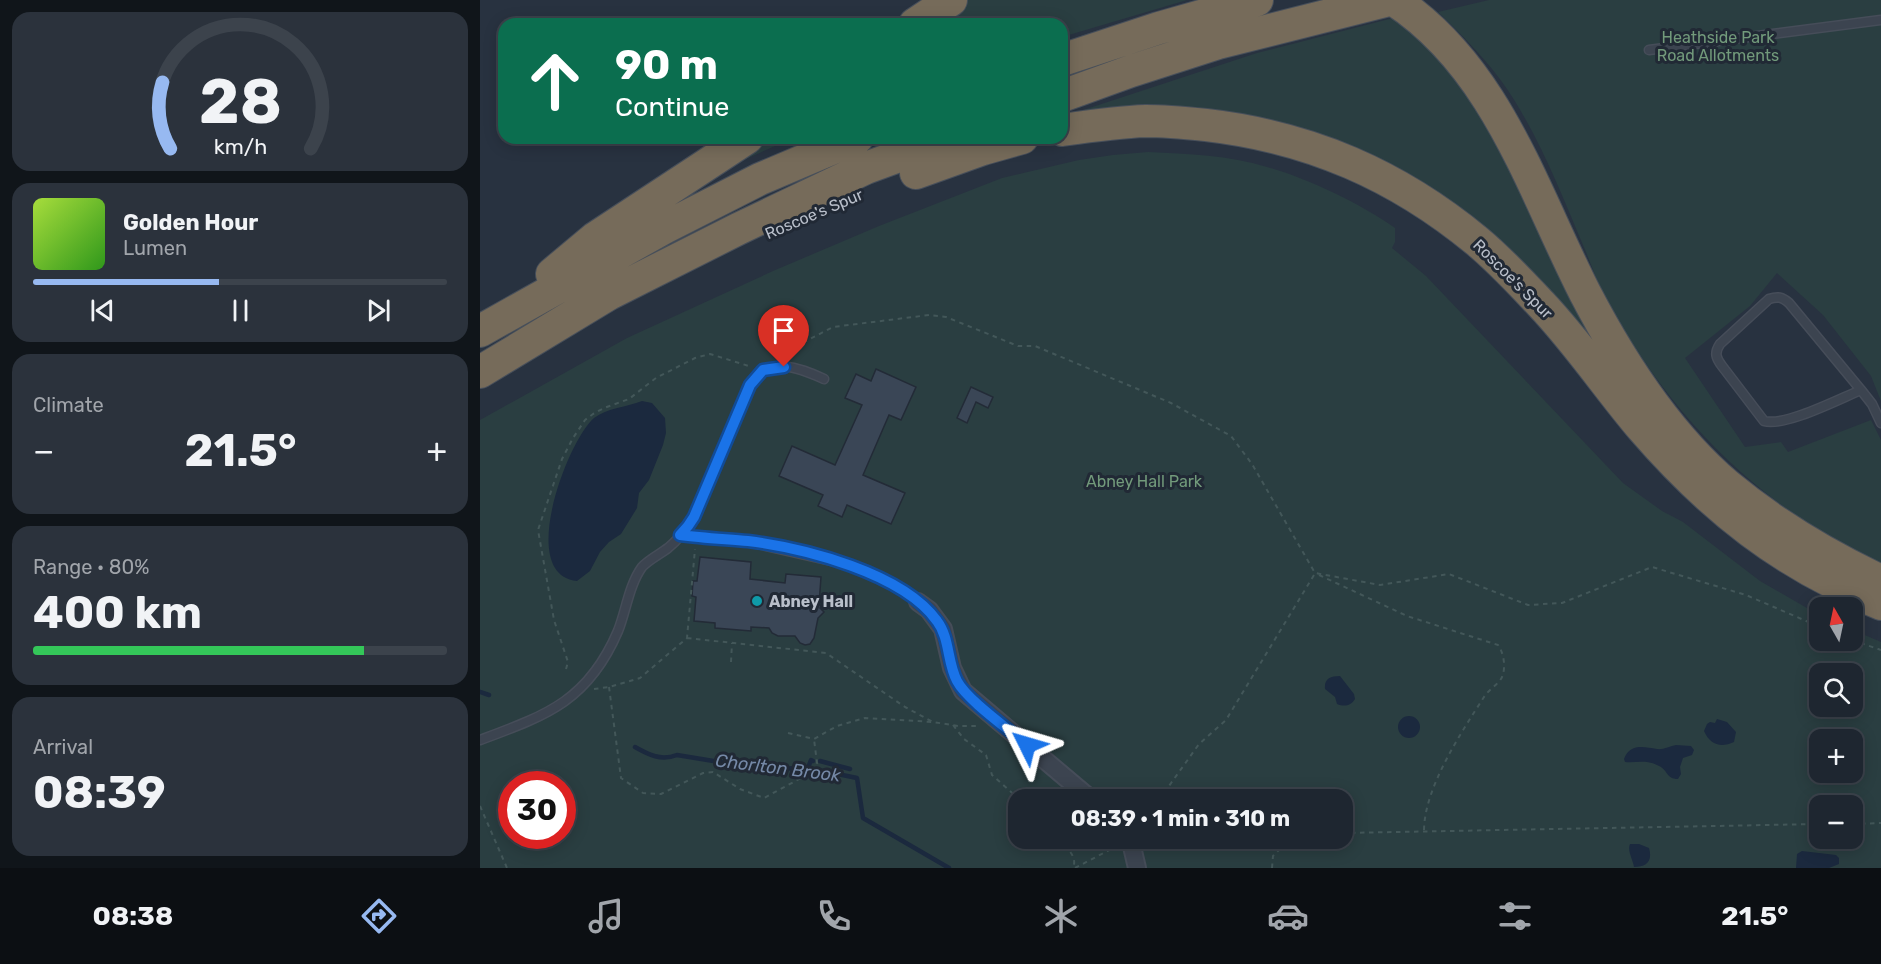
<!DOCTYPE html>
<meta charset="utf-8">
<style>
:root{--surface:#1e2630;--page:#2b323c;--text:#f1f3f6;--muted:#a1a5ab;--line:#3c434c;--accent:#97b9f1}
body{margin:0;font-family:Rubik,sans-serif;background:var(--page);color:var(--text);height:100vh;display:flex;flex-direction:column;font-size:22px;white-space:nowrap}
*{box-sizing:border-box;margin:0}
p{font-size:20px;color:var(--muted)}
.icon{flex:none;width:33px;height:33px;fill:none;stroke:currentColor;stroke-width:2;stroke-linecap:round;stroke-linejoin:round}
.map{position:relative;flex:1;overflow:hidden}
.details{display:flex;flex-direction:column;gap:12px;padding:12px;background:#10151a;width:480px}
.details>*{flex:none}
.banner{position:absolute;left:18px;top:18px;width:570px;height:126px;border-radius:18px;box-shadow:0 3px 15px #0003,0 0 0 2px var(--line);background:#0b6e4f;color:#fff;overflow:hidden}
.needle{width:39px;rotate:351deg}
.buttons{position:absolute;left:1329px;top:597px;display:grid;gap:12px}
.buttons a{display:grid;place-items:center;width:54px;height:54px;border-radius:12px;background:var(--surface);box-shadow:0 3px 15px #0003,0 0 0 2px var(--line);font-size:30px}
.speed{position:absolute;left:18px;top:771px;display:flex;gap:12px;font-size:30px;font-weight:700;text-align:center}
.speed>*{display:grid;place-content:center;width:78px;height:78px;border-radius:50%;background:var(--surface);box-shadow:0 3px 15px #0003,0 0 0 2px var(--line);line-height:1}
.speed .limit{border:9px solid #d22;background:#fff;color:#111}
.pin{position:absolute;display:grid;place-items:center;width:51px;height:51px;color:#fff;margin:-62px -26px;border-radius:50% 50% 50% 0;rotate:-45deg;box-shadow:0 0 6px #0007}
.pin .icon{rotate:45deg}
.me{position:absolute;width:66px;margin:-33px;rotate:310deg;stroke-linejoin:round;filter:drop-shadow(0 0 4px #0008)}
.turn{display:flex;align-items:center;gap:21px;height:126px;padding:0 18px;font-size:27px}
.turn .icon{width:78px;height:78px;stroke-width:2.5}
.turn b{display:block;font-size:42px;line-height:51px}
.big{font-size:45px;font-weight:700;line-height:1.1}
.details .tile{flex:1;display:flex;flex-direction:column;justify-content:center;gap:9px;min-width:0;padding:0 21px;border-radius:18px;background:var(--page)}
.details .dial{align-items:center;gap:0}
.dial svg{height:156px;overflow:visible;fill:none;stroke:var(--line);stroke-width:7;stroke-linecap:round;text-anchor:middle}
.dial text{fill:var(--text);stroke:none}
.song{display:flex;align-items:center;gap:18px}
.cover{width:72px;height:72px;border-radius:9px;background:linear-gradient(135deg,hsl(80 70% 55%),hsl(110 70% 35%))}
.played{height:6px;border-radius:3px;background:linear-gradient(90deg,var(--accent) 45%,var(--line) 45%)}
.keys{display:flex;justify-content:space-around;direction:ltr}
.heat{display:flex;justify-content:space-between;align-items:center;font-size:33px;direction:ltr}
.charge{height:9px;border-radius:4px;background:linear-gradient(90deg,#34c759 80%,var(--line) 0)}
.trip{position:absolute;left:528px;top:789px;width:345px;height:60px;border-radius:18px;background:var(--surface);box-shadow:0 3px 15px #0003,0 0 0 2px var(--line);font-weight:700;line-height:60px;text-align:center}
.menu{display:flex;height:96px;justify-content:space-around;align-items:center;background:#0c0f13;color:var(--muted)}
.menu .icon{width:42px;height:42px}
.menu .active{color:var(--accent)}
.menu b{font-size:27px;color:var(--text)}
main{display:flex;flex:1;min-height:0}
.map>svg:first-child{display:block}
.green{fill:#2a3e41;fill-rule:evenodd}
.water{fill:#1b293e}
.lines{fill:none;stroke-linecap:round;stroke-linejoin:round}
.stream{stroke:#1b293e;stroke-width:4.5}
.building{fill:#3a4656;stroke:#232b37;stroke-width:1.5}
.lane-casing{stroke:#464d59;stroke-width:11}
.street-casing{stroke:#464d59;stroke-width:20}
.highway-casing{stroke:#474f5a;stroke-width:34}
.path{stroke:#435759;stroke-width:2;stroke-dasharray:4.5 4.5;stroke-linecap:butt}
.lane{stroke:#3c4450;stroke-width:8}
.street{stroke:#3c4450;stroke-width:16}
.highway{stroke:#766b5a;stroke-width:32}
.route-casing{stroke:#114b97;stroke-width:15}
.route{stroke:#1a73e8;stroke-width:10}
.culture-dot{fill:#0f9aa8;stroke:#212935;stroke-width:2}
.labels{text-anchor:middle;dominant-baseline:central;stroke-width:6;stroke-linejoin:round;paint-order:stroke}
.park-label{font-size:16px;fill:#729a7b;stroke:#212935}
.street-label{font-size:16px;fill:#b9bfca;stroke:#212935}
.poi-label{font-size:16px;font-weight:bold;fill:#b9bfca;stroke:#212935;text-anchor:start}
.water-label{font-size:18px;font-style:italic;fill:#7589a7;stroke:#212935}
</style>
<main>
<section class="details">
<div class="tile dial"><svg viewBox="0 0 100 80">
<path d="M14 69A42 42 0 1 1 86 69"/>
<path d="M14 69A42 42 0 0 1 10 35" stroke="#97b9f1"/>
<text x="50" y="56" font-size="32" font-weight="700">28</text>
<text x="50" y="72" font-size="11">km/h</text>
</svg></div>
<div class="tile">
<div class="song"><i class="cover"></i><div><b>Golden Hour</b><p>Lumen</p></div></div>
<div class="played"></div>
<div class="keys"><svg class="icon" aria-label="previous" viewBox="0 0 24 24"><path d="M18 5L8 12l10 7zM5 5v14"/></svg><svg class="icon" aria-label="pause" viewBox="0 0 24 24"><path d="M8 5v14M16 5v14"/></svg><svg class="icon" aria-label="next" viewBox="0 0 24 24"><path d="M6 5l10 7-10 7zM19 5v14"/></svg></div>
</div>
<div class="tile"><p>Climate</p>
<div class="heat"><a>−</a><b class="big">21.5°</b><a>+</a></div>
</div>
<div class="tile"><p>Range · 80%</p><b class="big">400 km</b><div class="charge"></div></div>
<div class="tile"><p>Arrival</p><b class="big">08:39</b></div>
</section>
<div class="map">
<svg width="1401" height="868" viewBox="0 0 1401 868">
<rect width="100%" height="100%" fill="#283240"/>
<path class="green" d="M488,0H707L582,37V24H451Z
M1009,0H1401V401L1391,376L1343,315L1297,273L1270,306L1205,358L1265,447L1301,442L1308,452L1391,420L1401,440V564C1379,555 1358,542 1337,529C1247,473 1176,392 1126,298C1118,284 1112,267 1106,252C1083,198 1060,138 1027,89C1007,60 983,36 958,12Z
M921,16L997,98L1149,383L1051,280L859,148L582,117L777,53Z
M292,138H313L259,162Z
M668,152C708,154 749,155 787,167C829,179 879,203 915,228V242L912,248L946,276L1143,483L1182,511L1203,522L1280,581L1339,615L1340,640H1372L1373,630L1401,642V868H0V420L147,338L293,271L399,226L522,178L599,160L633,155ZM1340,674H1372V706H1340ZM1340,740H1372V772H1340ZM32,784H82V836H32ZM538,800H862V838H538ZM1340,806H1372V838H1340Z"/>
<path class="water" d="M162,401L172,403L185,418L186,433L183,445L169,480L159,493L157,508L141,534L129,542L120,552L110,571L97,581C36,575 88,440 114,418C127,408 147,407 162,401Z
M860,676L874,694L875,699C871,706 864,707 857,704L855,697L845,689C844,679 850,676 860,676Z
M1339,684L1340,706H1372L1373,690L1380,691L1383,694C1386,706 1385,709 1374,715L1364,711L1357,713L1345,712L1339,708L1335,699L1339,693Z
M918 727a11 11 0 1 1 22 0a11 11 0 1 1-22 0Z
M1237,719L1247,722L1256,732L1254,742C1241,748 1230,745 1224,731L1227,724L1230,722L1235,723Z
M1196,745L1211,746L1214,750L1212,755L1203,758L1200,767L1201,774L1198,779C1186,779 1188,770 1179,766C1167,759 1157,763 1145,762L1144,759C1150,743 1164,747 1177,749C1183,750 1190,746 1196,745Z
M1150,844H1159L1169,848C1173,862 1166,867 1154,867C1153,860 1147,851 1150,844Z
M1322,851L1356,855L1359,858V864L1349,868H1316L1317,854Z"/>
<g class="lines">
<path class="stream" d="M0,692L9,695
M155,747C169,755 181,761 197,755L282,769L328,768L377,778L383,818L469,868
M340,761L370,769
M328,768L331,760L333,761"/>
</g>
<path class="building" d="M396,369L436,387L421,420L409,415L383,475L425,493L411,524L367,505L362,517L338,506L343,495L299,476L312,446L355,465L382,405L365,398L376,374L391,381Z
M491,387L513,397L508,408L496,402L487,423L477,418Z
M220,557L271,562L270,579L305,583L306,574L341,577L339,605H341L340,608L344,612L338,618L334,638L330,644L325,645L320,643L315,636H298L292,633L289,628L271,627V631L235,628V623L214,621L216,597L212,596L213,581H217Z"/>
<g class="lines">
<defs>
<path id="lane" d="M1169,50L1401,20
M1381,390C1359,399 1305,427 1284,421L1242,366C1236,358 1234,353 1240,344L1289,299C1298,296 1302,297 1309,303L1381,390L1392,404L1401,423
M200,535L269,542L360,563L406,579L438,602
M0,740C67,715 108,701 138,631C146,611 149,585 162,567C168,560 180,554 188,548C198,540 207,528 214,517L270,385C291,356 317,367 344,379"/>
<path id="street" d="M438,602L449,610L463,629L472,668L483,691L612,800
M650,838L657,868"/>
<path id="highway" d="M914,0C1016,67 1052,189 1105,293C1141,362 1187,434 1247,485C1294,524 1346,555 1401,581
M435,24L471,0
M582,60L679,28L777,0
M582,96L651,71L738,43L909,0
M582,130C610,126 638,122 666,121C686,121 706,123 726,125C830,137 917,175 997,241C1020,260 1041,283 1061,304C1098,343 1128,388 1162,428C1231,508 1303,565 1401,604
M436,173L503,149L542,138
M72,274L115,238L267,138
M0,331L184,228L280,179L377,138
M0,372L129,294L258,229L386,168L468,138"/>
</defs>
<use href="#lane" class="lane-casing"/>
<use href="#street" class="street-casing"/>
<use href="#highway" class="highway-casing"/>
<path class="path" d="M299,355L353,327L449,315L466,317L538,346H555L691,403L751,436L772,464L835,573L900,585L969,574L1048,605L1082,603L1172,567L1266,595L1340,627
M839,575L927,616L1018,645C1024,653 1026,668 1022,677C1019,684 1009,689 1004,697C981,733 944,788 944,831
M207,638L346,653L425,707L453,722
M1372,640L1401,650
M251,662L252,643
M86,669L88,662L74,620L58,530L82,459L93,438L105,420L113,414L124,408L149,399L176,378L215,358L230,354L272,367
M129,687L141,778L163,793L181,794L223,773L233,772L260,789L284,798L332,772L337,763L334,739
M114,689L129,687L160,678L207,638L215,549
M473,725L484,739L506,755L512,775L540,800
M308,733L334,739L357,726L385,718L453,722L478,726H499
M679,800L719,744L746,720L834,575
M0,806L27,868
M1372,824L1401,823
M862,833L1340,824
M579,838C586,848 598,856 593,868
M587,848L599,838
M595,868L637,846
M792,868L793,856L803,846L823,838"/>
<use href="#lane" class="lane"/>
<use href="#street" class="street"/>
<use href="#highway" class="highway"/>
</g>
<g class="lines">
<defs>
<path id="route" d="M304,367L283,370L270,385L214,517L208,526L200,535C222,538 245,539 268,541C324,548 423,573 457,621C470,638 467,662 477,681C487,700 530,730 547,745"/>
</defs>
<use href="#route" class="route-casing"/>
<use href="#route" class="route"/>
</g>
<circle class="culture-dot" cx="277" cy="601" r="6"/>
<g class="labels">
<g class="park-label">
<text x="1238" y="37">Heathside Park<tspan x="1238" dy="18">Road Allotments</tspan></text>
<text x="664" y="481">Abney Hall Park</text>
</g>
<g class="street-label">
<text transform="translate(334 214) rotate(-23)">Roscoe's Spur</text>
<text transform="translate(1033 279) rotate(45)">Roscoe's Spur</text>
</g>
<g class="poi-label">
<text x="289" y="601">Abney Hall</text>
</g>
<g class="water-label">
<text transform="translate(298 768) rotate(7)">Chorlton Brook</text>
</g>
</g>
</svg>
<div class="buttons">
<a><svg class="needle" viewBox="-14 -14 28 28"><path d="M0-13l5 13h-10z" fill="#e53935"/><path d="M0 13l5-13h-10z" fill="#a1a5ab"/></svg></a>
<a><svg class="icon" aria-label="search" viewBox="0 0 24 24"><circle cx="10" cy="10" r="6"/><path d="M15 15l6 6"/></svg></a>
<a>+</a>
<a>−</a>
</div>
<div class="speed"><div class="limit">30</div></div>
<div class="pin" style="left:304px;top:367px;background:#d93025"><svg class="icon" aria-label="arrive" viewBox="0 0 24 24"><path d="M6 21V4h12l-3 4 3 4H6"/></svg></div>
<svg class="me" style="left:547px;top:745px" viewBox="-20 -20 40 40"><path d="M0-17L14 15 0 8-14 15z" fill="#1a73e8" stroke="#fff" stroke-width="4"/></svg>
<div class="trip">08:39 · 1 min · 310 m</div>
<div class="banner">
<div class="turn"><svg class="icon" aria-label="ahead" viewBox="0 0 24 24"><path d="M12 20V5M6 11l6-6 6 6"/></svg><div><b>90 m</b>Continue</div></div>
</div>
</div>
</main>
<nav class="menu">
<b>08:38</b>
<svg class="icon active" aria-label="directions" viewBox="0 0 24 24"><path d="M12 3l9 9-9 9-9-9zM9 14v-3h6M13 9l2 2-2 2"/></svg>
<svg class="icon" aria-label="music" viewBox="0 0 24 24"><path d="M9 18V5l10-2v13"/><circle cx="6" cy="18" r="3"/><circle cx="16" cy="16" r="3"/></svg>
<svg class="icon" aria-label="phone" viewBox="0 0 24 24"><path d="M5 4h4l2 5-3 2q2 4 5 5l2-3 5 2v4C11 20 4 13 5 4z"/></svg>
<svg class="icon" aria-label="climate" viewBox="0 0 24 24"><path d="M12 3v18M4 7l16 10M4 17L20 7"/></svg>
<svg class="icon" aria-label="car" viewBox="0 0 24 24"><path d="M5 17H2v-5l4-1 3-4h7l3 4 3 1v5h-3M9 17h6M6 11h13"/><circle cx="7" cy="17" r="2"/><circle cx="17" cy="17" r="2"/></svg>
<svg class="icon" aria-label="filters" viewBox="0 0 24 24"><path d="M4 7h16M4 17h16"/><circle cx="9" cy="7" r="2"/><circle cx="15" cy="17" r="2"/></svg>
<b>21.5°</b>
</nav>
